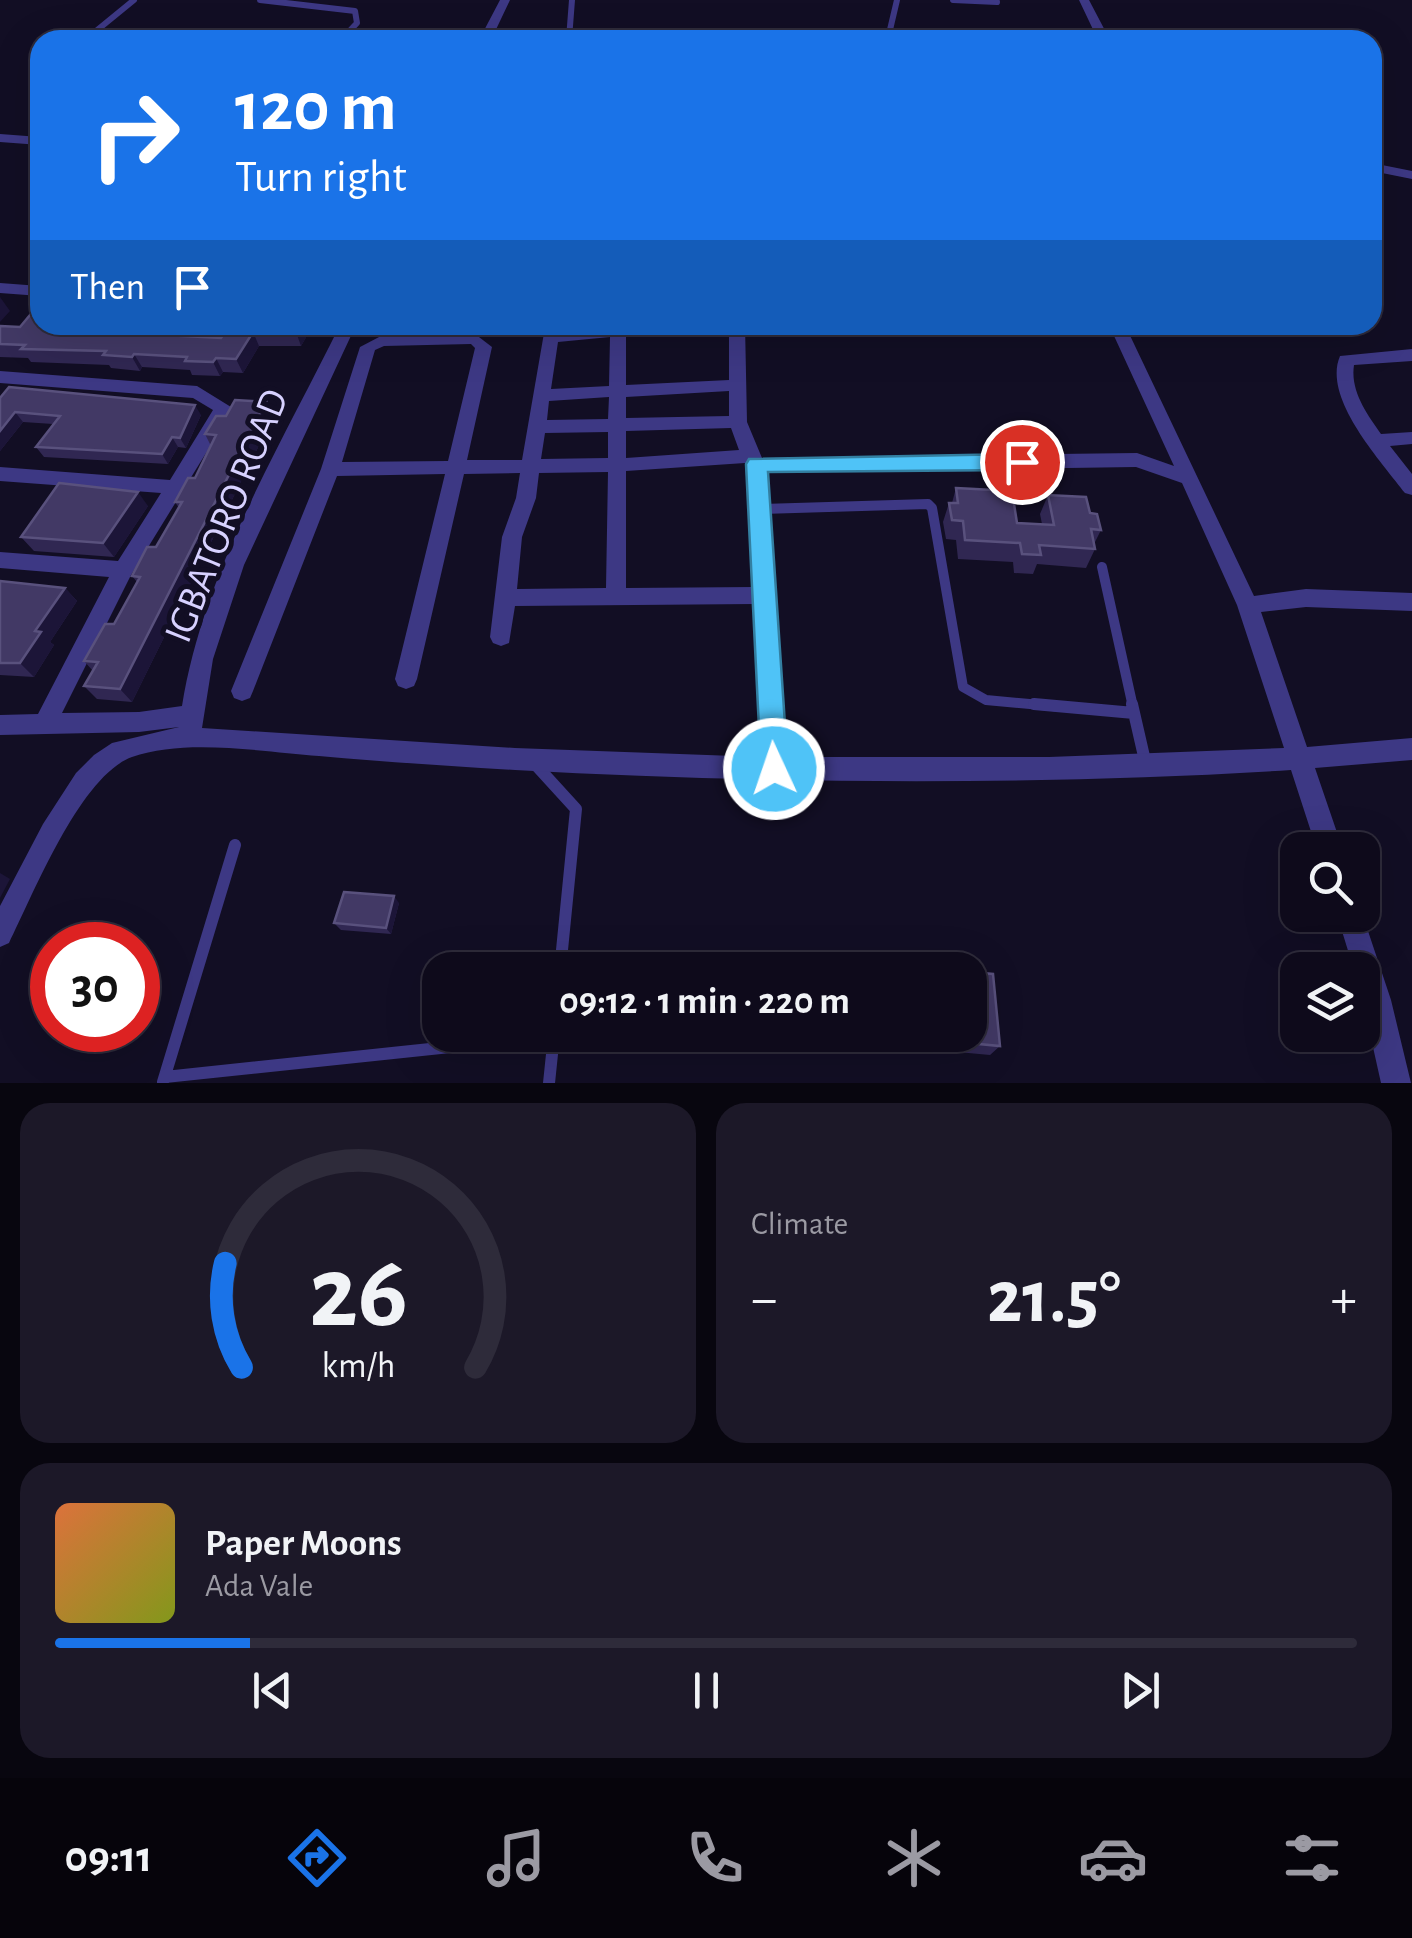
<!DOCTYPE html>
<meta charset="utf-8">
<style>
:root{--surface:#0e0a1b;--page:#1c1828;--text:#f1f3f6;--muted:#9b9aa3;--line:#2e2b3a;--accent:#1a73e8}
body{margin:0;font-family:"Alegreya Sans",sans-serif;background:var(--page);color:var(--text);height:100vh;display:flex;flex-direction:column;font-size:38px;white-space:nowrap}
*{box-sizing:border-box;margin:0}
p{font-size:32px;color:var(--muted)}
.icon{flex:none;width:55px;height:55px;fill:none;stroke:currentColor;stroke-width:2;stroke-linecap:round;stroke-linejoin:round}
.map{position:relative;height:1083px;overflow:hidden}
.sheet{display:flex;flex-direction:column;gap:20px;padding:20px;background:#08060f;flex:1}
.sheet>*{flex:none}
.hud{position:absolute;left:30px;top:30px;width:1352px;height:305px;border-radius:30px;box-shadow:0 10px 40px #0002,0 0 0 2px var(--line);background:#1a73e8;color:#fff;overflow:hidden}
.tools{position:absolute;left:1280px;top:832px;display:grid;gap:20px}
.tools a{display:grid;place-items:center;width:100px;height:100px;border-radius:20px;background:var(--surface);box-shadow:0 10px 40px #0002,0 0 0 2px var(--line);font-size:50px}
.speed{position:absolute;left:30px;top:922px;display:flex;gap:20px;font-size:50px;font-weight:700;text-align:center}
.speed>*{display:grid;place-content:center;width:130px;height:130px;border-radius:50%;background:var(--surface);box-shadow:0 10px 40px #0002,0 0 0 2px var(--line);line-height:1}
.speed .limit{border:15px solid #d22;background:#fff;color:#111}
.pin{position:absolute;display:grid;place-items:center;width:85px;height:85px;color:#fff;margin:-42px;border:5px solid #fff;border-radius:50%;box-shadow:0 2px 10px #0007}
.me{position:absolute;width:110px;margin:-55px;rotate:357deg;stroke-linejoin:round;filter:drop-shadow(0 0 8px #0008)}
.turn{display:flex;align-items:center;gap:35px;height:210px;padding:0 40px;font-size:45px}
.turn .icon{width:130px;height:130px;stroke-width:2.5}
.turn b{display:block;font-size:70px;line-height:85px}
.then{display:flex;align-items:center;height:95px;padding:0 40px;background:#0003;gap:20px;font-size:38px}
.big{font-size:75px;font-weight:600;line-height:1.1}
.sheet .tile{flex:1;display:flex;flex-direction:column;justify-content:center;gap:15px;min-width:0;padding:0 35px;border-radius:30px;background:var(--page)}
.sheet .dial{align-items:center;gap:0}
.dial svg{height:260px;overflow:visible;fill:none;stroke:var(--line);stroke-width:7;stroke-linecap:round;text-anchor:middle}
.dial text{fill:var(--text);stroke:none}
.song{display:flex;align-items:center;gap:30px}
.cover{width:120px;height:120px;border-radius:15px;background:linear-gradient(135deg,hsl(20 70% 55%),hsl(70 70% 35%))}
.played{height:10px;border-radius:5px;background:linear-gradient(90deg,var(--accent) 15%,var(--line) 15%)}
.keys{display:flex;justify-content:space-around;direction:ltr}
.heat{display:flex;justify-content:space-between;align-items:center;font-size:55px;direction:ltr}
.sheet .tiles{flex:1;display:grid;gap:20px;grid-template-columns:1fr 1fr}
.tile:last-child{grid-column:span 2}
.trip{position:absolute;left:422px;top:952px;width:565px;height:100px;border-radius:30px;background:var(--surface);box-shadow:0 10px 40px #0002,0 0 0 2px var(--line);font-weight:600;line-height:100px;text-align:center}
.tabs{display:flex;height:160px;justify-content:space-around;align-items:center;background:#06040b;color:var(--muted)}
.tabs .icon{width:70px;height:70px}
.tabs .on{color:var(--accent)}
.tabs b{font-size:45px;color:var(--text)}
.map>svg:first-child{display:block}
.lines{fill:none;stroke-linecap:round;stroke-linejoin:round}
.service-far2{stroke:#3d3884;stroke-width:6}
.service-far1{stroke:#3d3884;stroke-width:10}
.service{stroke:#3d3884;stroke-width:12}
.minor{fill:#3d3884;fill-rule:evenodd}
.wall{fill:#302752}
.shaded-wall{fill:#1c1538}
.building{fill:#423965;stroke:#59517d;stroke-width:2.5}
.route{fill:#4fc3f7;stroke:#337fa1;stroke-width:2.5}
.labels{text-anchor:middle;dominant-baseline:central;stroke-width:10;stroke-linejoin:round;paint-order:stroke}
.street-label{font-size:40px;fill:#d7d1ff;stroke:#120e24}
</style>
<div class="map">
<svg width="1412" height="1083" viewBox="0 0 1412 1083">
<rect width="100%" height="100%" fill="#120e24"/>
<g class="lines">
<path class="service-far2" d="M260,0L355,11L357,23L341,40
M953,0L997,2
M889,34L897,0
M569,39L572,0
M85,40L134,0"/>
<path class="service-far1" d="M759,509L928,504L932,508L963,687L986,700L1063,707
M1102,567L1133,707"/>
<path class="service" d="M1034,704L1134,713
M1132,704L1146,765
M534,763L576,809L560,970
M165,1077L563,1035
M163,1082L235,845
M549,1083L554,1035"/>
<path class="minor" d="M500,0H510L491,40H479Z
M1079,0H1089L1110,40H1098Z
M0,134L40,137V145L0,142Z
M1372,163L1412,171V179L1372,171Z
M0,283L40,286V296L0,293Z
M340,325H356L244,565L213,659L202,728L515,748L762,757L755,604L515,606L509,643L501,646L493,643L490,637L502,537L516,498L520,473L464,474L417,679L414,686L406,689L398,686L395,679L445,474L337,476L253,691L250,698L242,701L234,698L231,691L321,469L360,347L381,336L475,334L492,347L467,460H522L544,333L618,326L745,325L747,422L762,458L1137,453L1174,466L1109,325H1125L1254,596L1306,589L1412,593V611L1306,607L1261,612L1307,747L1412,738V760L1315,768L1343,850H1317L1291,770C1033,786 773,784 515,770C450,766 384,762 319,756C263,752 186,738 132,757C80,776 33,895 9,943L0,947V906L43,824L76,773L94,755L112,743L179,727L139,732L0,735V715L38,714L109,577L0,568V552L118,561L161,493L0,481V467L170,480L213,410L193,398L0,383V371L197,386L231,407L230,414L131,575L62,713L139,712L182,706C204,570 280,447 340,325ZM729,334V380L626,385V336ZM610,337L609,386L551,389L558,342ZM471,344L475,348L448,461L342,462L375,350L384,346ZM729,391V416L626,418V397ZM609,397L608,419L547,420L549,401ZM731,428L739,450L626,458V431ZM608,432V458L541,459L545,433ZM745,463L754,587L626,588V471ZM1136,467L1182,483L1237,605L1284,748L1049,757H786L767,472ZM608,472L606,588L517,589L522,537L536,498L539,473Z
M1412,349V361L1354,365C1350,391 1367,414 1381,434L1412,432V444L1390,446L1412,474V495L1405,493C1381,461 1322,398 1340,356Z
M1362,913L1391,1000L1411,1083H1381L1362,998V970H1354L1337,915Z"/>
</g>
<path class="wall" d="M230,325H311L312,327L301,346H259L243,373L223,372L220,376L192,375L190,370L142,367L140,371L111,368L109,365L31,362L28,358L0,357V326H190L182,336L221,338Z
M0,398L201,415L186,448L178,447L168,464L44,457L36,447L53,424L23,422L0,451Z
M273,417L132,702L97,699L84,686L93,671L84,661L114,624L137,582L132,576L156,547L179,508L175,502L195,478L211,446L205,434Z
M956,488L1017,523L1042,524L1040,514L1048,495L1090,513L1101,530L1094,544L1095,549L1086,568L1037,564L1033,574L1014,573L1013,562L958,559L956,540L946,539L943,522L949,503H952Z
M148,506L114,557L34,551L21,537Z
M0,581L65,588L77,601L50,642L54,645L34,677L0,675Z
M399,903L391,934L341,930L334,923Z
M794,1035H970L1000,1046L990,1055L794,1037Z"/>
<path class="shaded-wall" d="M0,297L10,311L0,322Z
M173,325L190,326L173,349L166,335Z
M300,325H311L312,327L301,346L296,332Z
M253,332L259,346L243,373L236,359Z
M134,354L142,367L140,371L132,357Z
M216,358L223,372L220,376L213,362Z
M266,402L273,417L132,702L120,689Z
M195,405L201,415L186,448L180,438Z
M15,412L23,422L0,451V431Z
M172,437L178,447L168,464L162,454Z
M138,492L148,506L114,557L103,543Z
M65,588L77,601L50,642L54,645L34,677L20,663L35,631Z
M0,873L10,879L0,898Z
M394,896L399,903L391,934L386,928Z"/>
<path class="building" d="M40,303V325H173L166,335L221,338L230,325H300L296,332H253L236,359L216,358L213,362L185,361L187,357L134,354L132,357L103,355L106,351L21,349L25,345L0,344V326L20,327Z
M9,387L195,405L180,438L172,437L162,454L36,447L60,416L15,412L0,431V398Z
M235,400L266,402L120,689L84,686L98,662L84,661L105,624H114L140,577L132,576L147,547H156L182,502H175L188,478H195L216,435L205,434L216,416H226Z
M59,483L138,492L103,543L21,537Z
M956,488L1012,491L1017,523L1054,525L1048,495L1086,497L1090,513L1097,514L1101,530L1091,529L1095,549L1039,545L1041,555L1022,554L1020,543L965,540L963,521L952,520L949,503H958Z
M0,581L65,588L35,631L41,632L20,663H0Z
M344,892L394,896L386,928L334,923Z
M799,957L948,970H798Z
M970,972L993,974L1000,1046L885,1035H970Z"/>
<path class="route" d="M1022,454L1032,462L1022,470L768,472L788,769L784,778L774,782L765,778L761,769L746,464L749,459Z"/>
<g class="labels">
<g class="street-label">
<text transform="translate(227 516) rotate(-68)">IGBATORO ROAD</text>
</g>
</g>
</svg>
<div class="tools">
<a><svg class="icon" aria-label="search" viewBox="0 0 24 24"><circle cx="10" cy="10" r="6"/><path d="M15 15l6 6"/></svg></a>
<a><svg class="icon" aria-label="layers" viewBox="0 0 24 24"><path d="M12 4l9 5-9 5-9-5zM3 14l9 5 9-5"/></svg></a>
</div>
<div class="speed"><div class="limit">30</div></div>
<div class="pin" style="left:1022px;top:462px;background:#d93025"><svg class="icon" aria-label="arrive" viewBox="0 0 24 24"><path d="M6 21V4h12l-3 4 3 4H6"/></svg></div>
<svg class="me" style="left:774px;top:769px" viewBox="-20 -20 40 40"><circle r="17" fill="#4fc3f7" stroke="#fff" stroke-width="3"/><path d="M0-11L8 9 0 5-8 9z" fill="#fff"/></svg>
<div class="trip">09:12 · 1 min · 220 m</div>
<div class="hud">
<div class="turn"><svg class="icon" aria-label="right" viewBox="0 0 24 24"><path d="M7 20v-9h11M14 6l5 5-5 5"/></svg><div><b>120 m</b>Turn right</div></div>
<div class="then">Then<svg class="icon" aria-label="arrive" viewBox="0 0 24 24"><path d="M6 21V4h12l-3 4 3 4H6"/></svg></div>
</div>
</div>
<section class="sheet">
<div class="tiles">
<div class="tile dial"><svg viewBox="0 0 100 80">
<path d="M14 69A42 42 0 1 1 86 69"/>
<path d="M14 69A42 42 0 0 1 9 37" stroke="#1a73e8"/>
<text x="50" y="56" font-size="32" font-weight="700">26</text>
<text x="50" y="72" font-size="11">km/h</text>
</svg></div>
<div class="tile"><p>Climate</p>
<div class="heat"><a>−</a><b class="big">21.5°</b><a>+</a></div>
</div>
<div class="tile">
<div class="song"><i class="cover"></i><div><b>Paper Moons</b><p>Ada Vale</p></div></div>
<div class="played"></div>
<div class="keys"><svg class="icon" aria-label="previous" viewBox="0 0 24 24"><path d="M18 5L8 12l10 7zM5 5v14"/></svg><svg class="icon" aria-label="pause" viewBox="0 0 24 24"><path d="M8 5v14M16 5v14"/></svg><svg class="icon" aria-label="next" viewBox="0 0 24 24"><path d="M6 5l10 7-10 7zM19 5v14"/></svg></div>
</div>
</div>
</section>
<nav class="tabs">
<b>09:11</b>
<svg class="icon on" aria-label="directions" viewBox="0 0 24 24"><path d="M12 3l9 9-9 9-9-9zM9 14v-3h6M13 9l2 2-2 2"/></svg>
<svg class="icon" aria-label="music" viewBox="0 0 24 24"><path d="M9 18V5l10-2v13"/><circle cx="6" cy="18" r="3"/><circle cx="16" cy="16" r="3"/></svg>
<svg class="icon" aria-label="phone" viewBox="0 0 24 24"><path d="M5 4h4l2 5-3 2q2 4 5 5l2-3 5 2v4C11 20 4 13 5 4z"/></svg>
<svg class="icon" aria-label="climate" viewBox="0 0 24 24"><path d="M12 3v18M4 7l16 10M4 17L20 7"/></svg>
<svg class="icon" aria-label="car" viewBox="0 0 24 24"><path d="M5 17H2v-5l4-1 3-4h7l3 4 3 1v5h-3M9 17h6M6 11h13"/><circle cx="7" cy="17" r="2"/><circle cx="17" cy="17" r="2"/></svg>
<svg class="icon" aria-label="filters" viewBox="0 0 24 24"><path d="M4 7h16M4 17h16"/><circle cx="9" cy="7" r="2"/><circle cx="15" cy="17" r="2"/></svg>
</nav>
